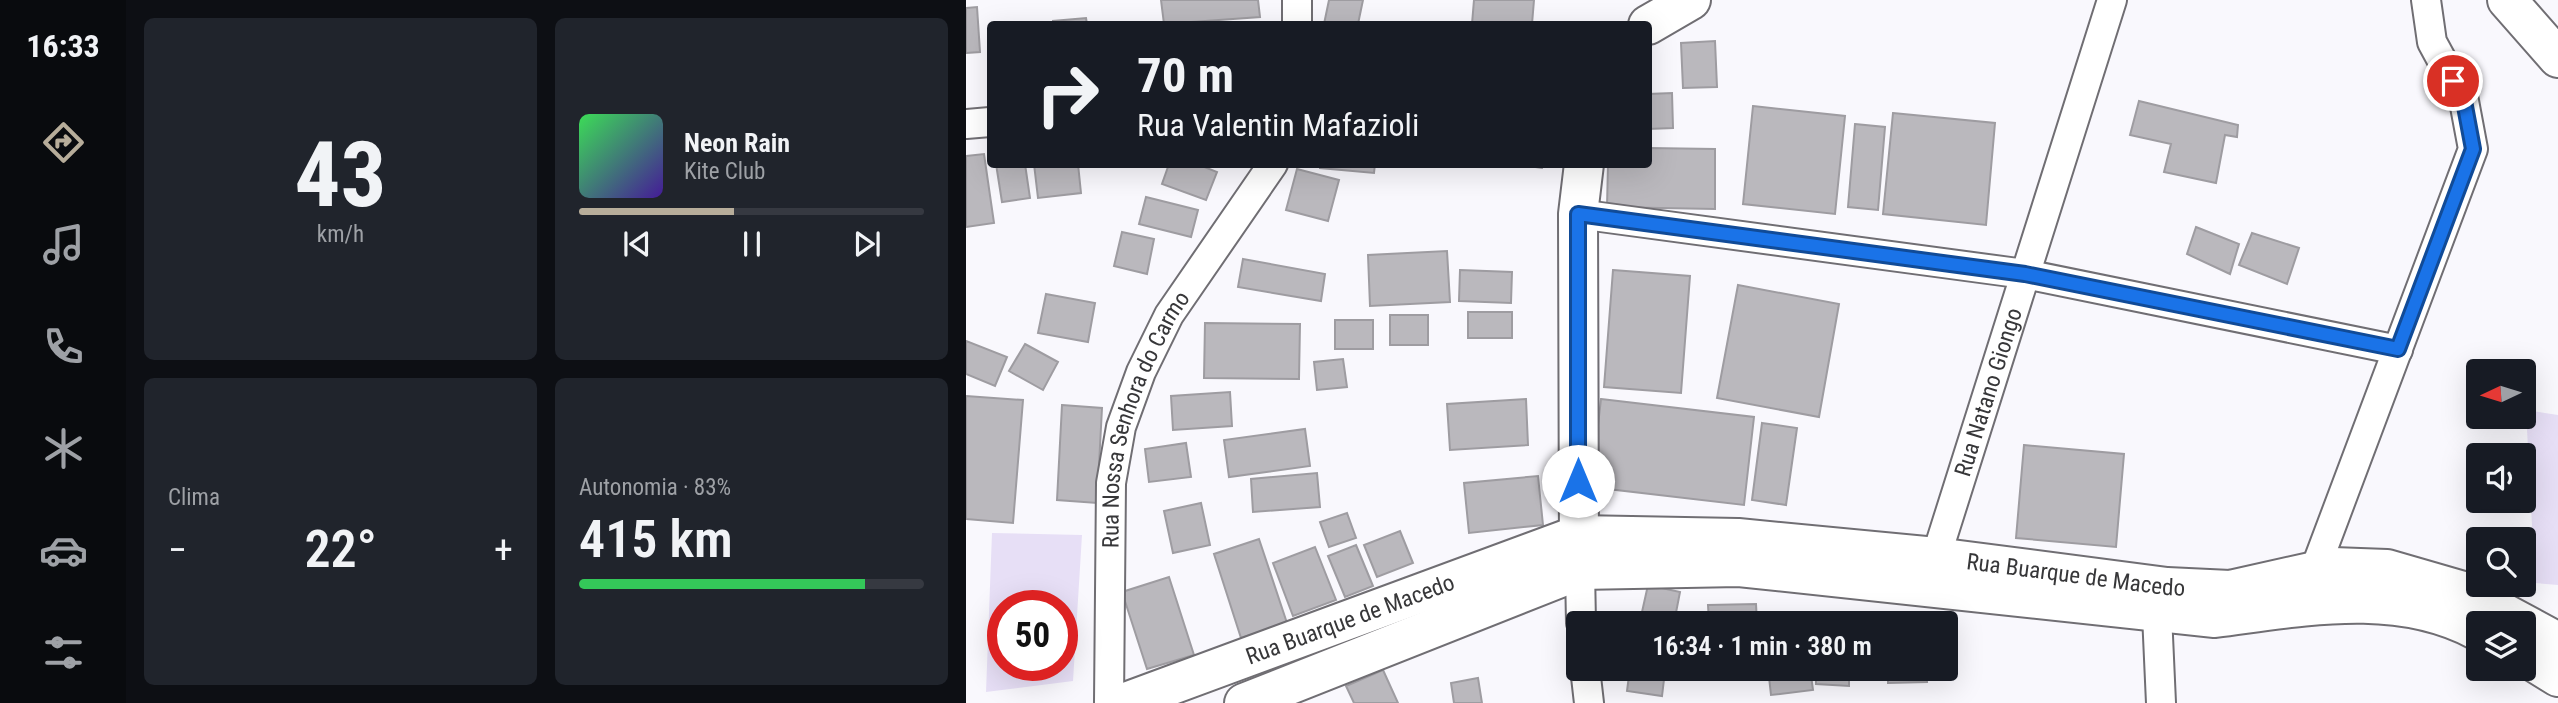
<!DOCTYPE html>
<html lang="pt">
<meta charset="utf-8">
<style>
:root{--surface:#171b24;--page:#20242c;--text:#f1f3f6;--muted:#9ea1a6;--line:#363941;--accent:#b7ad9a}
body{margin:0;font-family:"Roboto Condensed",sans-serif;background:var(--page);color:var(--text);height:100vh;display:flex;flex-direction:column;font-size:26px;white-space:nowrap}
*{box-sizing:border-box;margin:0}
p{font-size:23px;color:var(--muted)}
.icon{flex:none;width:38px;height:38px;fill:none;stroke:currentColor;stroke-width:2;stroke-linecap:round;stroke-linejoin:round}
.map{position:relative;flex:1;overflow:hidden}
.details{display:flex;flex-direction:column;gap:18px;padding:18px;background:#0d0f14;width:840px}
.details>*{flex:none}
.banner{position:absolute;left:21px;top:21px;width:665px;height:147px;border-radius:7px;box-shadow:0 7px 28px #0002;background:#171b24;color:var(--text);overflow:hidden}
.needle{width:46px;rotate:266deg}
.controls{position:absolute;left:1500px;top:359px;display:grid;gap:14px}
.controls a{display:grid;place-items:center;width:70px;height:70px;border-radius:7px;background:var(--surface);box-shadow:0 7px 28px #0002;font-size:35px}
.speed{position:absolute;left:21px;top:590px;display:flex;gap:14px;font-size:35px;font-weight:700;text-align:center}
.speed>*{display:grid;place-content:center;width:91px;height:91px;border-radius:50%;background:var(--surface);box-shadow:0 7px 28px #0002;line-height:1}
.speed .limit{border:10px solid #d22;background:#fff;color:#111}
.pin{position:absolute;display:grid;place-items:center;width:60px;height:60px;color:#fff;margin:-30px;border:4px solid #fff;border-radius:50%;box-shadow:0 2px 7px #0007}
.me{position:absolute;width:77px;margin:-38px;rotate:0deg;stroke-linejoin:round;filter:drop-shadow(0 0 5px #0008)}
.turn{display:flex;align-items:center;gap:24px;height:147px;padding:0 35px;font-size:32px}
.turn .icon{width:91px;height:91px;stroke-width:2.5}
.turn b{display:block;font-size:49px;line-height:60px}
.big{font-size:52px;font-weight:600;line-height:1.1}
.details .tile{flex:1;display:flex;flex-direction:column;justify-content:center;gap:10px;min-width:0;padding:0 24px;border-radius:10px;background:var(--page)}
.details .dial{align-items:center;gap:0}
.dial b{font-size:91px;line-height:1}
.song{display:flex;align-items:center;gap:21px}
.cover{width:84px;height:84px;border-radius:10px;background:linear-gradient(135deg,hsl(130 70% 55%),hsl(260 70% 35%))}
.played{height:7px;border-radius:4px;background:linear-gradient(90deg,var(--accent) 45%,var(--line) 45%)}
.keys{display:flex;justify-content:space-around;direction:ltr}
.heat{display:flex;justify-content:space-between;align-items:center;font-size:38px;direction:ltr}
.charge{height:10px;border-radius:5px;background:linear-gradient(90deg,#34c759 83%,var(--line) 0)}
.details .tiles{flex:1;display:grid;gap:18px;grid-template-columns:repeat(2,1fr)}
.trip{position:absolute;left:600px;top:611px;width:392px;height:70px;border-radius:7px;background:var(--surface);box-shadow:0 7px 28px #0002;font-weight:600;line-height:70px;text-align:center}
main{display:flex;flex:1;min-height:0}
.dock{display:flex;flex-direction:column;width:126px;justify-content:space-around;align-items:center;background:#090b0e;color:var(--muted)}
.dock .icon{width:49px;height:49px}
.dock .current{color:var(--accent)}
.dock b{font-size:32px;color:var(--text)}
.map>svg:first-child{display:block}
.green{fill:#e7dff6;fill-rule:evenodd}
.building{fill:#bab8bd;stroke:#9e9ca1;stroke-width:2}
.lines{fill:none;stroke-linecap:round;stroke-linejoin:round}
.minor-casing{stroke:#706e73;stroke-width:32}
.secondary-casing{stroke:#706e73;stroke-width:42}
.trunk-casing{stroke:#706e73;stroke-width:42}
.minor{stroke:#fff;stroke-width:28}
.secondary{stroke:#fff;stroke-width:38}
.trunk{stroke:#fff;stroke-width:38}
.route-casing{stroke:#114b97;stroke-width:18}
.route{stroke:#1a73e8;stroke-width:12}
.labels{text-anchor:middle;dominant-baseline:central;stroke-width:7;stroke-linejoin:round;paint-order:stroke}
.street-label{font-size:23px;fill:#373739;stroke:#fff}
</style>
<main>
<nav class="dock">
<b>16:33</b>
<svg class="icon current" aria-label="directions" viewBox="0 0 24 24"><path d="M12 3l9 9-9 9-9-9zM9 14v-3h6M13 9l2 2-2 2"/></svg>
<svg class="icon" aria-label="music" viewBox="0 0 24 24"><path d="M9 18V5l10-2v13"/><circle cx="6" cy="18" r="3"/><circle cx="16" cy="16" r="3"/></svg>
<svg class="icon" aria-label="phone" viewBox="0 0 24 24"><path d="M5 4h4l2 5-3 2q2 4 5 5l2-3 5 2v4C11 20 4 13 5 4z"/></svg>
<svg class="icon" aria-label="climate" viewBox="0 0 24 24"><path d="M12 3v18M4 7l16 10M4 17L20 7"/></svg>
<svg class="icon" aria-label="car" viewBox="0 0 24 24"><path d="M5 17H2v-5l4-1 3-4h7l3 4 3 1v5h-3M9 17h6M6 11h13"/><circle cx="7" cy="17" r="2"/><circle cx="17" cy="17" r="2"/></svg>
<svg class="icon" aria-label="filters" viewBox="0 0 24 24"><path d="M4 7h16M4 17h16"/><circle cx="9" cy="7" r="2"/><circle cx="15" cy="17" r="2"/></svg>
</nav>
<section class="details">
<div class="tiles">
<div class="tile dial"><b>43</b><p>km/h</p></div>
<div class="tile">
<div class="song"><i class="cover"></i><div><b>Neon Rain</b><p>Kite Club</p></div></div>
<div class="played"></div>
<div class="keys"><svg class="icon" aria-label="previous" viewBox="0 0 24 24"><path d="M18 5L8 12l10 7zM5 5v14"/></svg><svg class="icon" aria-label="pause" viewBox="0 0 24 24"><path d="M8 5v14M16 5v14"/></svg><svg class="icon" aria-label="next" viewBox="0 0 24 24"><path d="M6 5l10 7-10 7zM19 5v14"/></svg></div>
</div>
<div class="tile"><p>Clima</p>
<div class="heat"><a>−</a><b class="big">22°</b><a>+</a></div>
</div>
<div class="tile"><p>Autonomia · 83%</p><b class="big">415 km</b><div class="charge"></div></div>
</div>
</section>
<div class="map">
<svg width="1592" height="703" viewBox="0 0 1592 703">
<rect width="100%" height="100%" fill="#f9f8fd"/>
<path class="green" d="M1560,410L1592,415V585L1569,583Z
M26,533L116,535L107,681L20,692ZM37,606H96V665H37Z"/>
<path class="building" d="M195,0H292L294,17L198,24Z
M363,0H397L392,24H358Z
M508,0H568L566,24H506Z
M11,7L14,52L0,53V8Z
M120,18L121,24H87V21Z
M749,41L751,87L717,88L715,43Z
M706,93L707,128L682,129V94Z
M1173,101L1272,125L1271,137L1259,135L1250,183L1198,172L1205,144L1164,135Z
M787,106L879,116L869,214L777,204Z
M927,113L1029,123L1020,225L917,214Z
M889,124L919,127L912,210L882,207Z
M682,148L749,149V209L641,207L642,164H682Z
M18,154L28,223L0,227V156Z
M30,164H59L64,198L36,202Z
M68,164H112L115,193L72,198Z
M203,164H231L251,172L240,200L196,184Z
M354,164H409L408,173L354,168Z
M547,164H577L576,168Z
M331,169L373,180L362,221L320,210Z
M180,197L232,210L225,237L173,224Z
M1230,227L1273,244L1264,274L1221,254Z
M156,232L188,239L181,274L148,266Z
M1286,233L1333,248L1321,284L1273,265Z
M481,251L484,302L404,306L402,255Z
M277,259L359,274L355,301L272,287Z
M494,270L546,272L545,303L493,301Z
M647,270L724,276L715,393L638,387Z
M772,285L873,304L853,417L751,398Z
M80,294L129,303L122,342L72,333Z
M502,312H546V338H502Z
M424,315H462V345H424Z
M369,320H407V349H369Z
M239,323L334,324L333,379L238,378Z
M0,341L41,357L29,386L0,374Z
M59,344L92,362L77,390L43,371Z
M377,359L381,387L351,390L348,362Z
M264,392L266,426L207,430L205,396Z
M0,396L57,400L47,523L0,519Z
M560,399L562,445L484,450L481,404Z
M635,399L788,417L778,505L625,487Z
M96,405L136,408L131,503L91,500Z
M796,423L831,428L820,505L786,500Z
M339,429L344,466L263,477L258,440Z
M220,443L225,477L183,482L179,449Z
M1058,445L1158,454L1150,547L1050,538Z
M351,473L354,507L287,512L285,479Z
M572,476L577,525L503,533L498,483Z
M235,503L244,545L207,553L198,511Z
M381,513L390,538L363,547L354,522Z
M434,531L447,563L411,577L398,545Z
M293,539L321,623L275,638L248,554Z
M390,545L407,586L379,597L362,556Z
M349,547L370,600L327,616L307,563Z
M203,577L228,655L181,669L156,592Z
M682,585L714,592L708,623L674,621Z
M790,604L791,623H743L742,605Z
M858,619L891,620V623H858Z
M664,668L699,671L696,696L661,691Z
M744,668H792V676L744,678Z
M802,668H844L847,690L805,695Z
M850,668H883V686L850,684Z
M922,668H961V682L922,683Z
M417,670L432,703H388L380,686Z
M512,678L516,703H488L485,683Z"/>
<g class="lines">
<defs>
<g id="minor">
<path d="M331,24V0"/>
<path d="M0,124L24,122"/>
<path d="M612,214L1059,274L1432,350"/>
<path d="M614,570L615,623"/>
<path id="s1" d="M969,573L970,557L1146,0"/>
<path d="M1347,585L1348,572L1507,149L1498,101L1466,42L1460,0"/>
<path d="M619,668L623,703"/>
<path id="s2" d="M143,703L145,483L155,427L175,372L203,315L307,164"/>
<path d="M1195,703L1191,614L1198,595"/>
</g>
<g id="secondary">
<path d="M682,25L725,0"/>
<path d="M613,561L612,214L618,164"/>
<path d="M1558,656L1592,677"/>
<path id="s3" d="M157,703L612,535L772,538L970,557L1201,587L1264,590L1367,567L1421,569L1497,591L1592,642"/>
<path d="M278,703L614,570L773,567L1249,618C1336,607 1430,587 1512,631"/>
</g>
<path id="trunk" d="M1541,0L1592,58"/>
</defs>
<use href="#minor" class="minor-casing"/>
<use href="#secondary" class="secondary-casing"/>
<use href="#trunk" class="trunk-casing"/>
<use href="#minor" class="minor"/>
<use href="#secondary" class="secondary"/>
<use href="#trunk" class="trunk"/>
</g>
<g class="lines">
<defs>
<path id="route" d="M612,481V214L1059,274L1432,349L1507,149L1498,101L1487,81"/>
</defs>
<use href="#route" class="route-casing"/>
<use href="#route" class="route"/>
</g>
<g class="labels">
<g class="street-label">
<text stroke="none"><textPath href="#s1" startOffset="189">Rua Natano Giongo</textPath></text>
<text stroke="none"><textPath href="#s2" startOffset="290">Rua Nossa Senhora do Carmo</textPath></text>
<text stroke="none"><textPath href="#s3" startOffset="985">Rua Buarque de Macedo</textPath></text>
<text stroke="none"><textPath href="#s3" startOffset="242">Rua Buarque de Macedo</textPath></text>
</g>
</g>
</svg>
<div class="controls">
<a><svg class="needle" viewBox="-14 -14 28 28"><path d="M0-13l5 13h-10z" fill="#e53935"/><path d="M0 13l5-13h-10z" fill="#9ea1a6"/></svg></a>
<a><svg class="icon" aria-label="sound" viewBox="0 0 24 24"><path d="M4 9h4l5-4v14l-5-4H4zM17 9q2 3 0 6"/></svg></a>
<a><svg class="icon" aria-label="search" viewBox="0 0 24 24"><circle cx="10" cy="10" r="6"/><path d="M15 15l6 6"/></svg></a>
<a><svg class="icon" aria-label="layers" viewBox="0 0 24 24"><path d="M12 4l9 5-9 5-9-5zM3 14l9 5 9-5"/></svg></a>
</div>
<div class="speed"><div class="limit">50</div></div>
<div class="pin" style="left:1487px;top:81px;background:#d93025"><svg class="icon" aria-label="arrive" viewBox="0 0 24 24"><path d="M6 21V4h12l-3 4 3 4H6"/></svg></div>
<svg class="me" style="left:612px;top:481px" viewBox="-20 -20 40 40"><circle r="19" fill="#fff"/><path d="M0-13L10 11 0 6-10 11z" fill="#1a73e8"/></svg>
<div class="trip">16:34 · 1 min · 380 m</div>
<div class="banner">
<div class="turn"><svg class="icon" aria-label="right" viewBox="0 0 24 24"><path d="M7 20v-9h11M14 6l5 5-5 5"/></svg><div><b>70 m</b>Rua Valentin Mafazioli</div></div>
</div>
</div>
</main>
